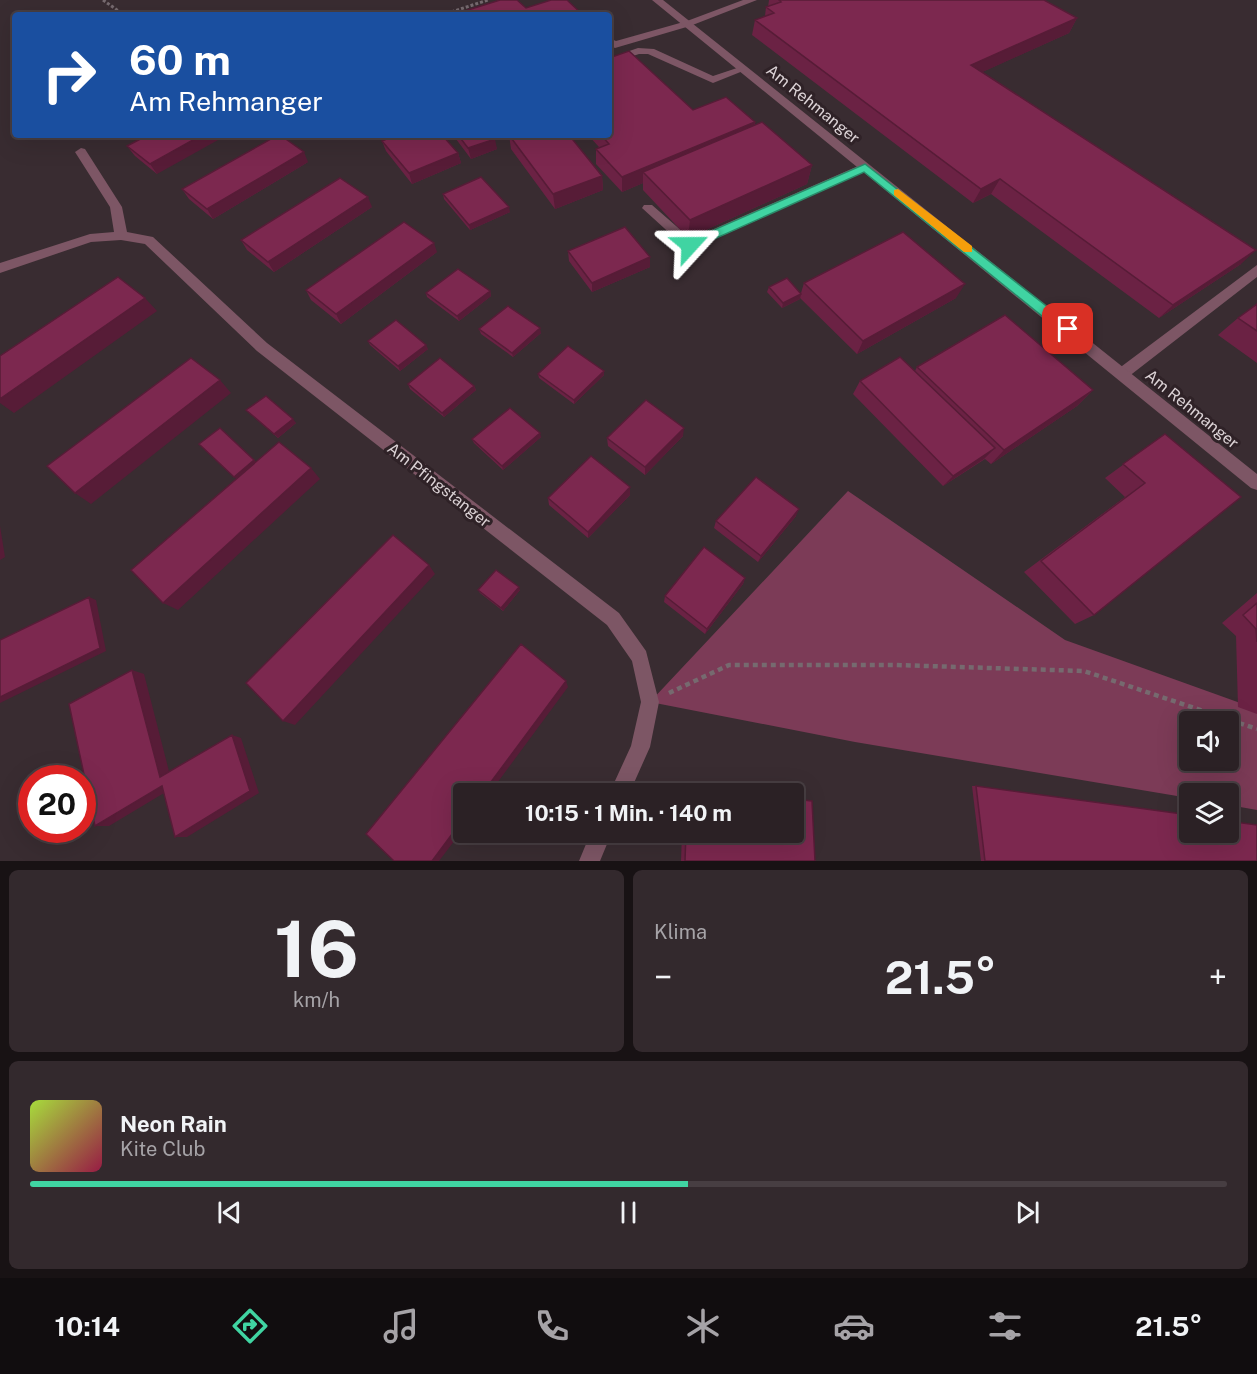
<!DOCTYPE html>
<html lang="de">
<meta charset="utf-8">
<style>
:root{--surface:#2b2125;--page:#33292d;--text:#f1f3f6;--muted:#a6a3a7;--line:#473e42;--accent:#40d4a2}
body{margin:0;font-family:"Public Sans",sans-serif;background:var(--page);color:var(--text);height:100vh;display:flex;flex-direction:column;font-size:22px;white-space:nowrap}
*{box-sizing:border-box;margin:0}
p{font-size:20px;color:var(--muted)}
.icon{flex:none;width:33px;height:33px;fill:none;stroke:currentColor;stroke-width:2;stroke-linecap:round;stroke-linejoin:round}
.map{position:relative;height:861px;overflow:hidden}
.panel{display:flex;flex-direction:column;gap:9px;padding:9px;background:#181214;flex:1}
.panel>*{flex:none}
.banner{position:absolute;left:12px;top:12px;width:600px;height:126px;border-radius:6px;box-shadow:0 6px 24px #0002,0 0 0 2px var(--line);background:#1a4fa0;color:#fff;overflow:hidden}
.buttons{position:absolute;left:1179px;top:711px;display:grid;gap:12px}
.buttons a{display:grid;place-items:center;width:60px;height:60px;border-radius:6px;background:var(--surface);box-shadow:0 6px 24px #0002,0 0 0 2px var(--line);font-size:30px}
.speed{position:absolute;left:18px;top:765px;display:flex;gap:12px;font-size:30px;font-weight:700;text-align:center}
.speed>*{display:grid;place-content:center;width:78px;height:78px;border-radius:50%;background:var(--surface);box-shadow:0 6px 24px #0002,0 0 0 2px var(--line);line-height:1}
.speed .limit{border:9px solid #d22;background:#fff;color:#111}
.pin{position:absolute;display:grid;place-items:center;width:51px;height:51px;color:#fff;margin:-26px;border-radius:12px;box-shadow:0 3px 9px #0006}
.me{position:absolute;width:66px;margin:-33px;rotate:66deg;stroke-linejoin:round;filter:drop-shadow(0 0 4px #0008)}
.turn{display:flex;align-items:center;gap:21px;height:126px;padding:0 18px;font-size:27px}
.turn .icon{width:78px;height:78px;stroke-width:2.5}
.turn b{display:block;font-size:42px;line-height:51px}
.big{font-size:45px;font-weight:700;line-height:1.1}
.panel .tile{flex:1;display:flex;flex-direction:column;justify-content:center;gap:9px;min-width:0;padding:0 21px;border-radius:9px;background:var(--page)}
.panel .dial{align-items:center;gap:0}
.dial b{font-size:78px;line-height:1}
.song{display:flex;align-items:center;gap:18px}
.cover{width:72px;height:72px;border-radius:9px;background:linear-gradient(135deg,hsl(80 70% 55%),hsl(340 70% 35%))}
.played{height:6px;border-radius:3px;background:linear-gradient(90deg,var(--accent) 55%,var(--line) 55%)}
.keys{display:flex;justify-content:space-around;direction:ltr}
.heat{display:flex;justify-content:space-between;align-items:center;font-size:33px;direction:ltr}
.panel .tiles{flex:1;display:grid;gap:9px;grid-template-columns:1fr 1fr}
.tile:last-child{grid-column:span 2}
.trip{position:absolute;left:453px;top:783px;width:351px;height:60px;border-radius:6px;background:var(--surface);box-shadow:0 6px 24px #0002,0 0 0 2px var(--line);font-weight:700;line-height:60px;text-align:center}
.dock{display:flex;height:96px;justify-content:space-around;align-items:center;background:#110d0f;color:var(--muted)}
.dock .icon{width:42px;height:42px}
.dock .selected{color:var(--accent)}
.dock b{font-size:27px;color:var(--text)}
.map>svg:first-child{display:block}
.green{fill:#7c3b57;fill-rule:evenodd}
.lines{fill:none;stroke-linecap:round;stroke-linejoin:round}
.path-far1{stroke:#766a6f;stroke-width:3;stroke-dasharray:3 2;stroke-linecap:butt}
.path{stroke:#766a6f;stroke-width:4.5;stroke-dasharray:5 4;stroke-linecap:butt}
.service{fill:#7d5665;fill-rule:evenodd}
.minor{fill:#7d5665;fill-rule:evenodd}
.wall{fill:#6b2244}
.shaded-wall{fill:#571c37}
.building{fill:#7c284f;stroke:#571c37;stroke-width:1.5}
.route{fill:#40d4a2;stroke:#2a8a69;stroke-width:1.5}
.slow{fill:#f59e0b}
.labels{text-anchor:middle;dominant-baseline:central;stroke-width:6;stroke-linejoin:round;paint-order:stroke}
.street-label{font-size:16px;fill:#dbd2d5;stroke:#2f2227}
</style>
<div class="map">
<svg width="1257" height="861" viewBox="0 0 1257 861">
<rect width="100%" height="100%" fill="#392c31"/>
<path class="green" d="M848,491L1065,640L1257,709V810L1229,805L1228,794H1190L1189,798L855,742L650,702ZM1190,722H1228V760H1190Z"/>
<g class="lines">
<path class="path-far1" d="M103,0L124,15
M442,15L488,0"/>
<path class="path" d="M669,693L729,665H896L1084,671L1257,729"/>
<path class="service" d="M743,0H757L690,26L615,48L609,45V38L616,41L687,21Z
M638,48L654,49L713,76L743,66L748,69L713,83L648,54H639L609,64V58Z
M865,163L871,167L869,170L690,250L686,248L642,208L644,205H652L691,239Z
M1257,265V277L1128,377H1118L1116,373L1118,369Z"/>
<path class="minor" d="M652,0H663L1257,474V490L1251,488Z
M81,148L85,149L122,207L127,232L153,237L267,343L619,613L646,651L659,702L650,747L629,794H609L631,746L641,702L632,661L607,625L257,351L145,244L121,240L91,242L0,273V263L90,234L114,232L110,207L75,152Z
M591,832H612L600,861H579Z"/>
</g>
<path class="wall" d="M769,0H1044L1077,18L1069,33L982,72L1241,264L1159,318L991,194L973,203L752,35L755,20L765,16L766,7H768Z
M693,110L755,122V125L812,165L807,184L688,238L643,190V183L622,192L596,164V149L599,147L588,135H609Z
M148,135L157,174L135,156L127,146Z
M453,135H491L497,149L471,159Z
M509,135L602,176L603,190L555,209L511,149Z
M382,141L458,153L461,163L412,184L386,151Z
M308,162L213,219L189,199L182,189Z
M443,194L510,212L470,230L444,199Z
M372,207L274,272L247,250L241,240Z
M568,251L650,267L592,292L569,261Z
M437,252L341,324L311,300L306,290Z
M804,283L956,298L857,354L800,298V299L782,308L767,292L769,287L801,293Z
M490,291L491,296L459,321L427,297L426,293Z
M1257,304V363L1218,335L1238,318Z
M479,329L541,333L513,357L481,334Z
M368,341L428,349L400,371L370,345Z
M917,367L1093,390L1077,406L991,464L985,459L943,486L853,394L860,381L915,371Z
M604,371V375L574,404L539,378L538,374Z
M408,384L474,386L476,390L444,417L410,389Z
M246,410L296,423L278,438Z
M1165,434L1094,615L1075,624L1024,572L1125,497L1105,478Z
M683,436L645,475L608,446L607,438Z
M541,437L503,470L474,443L472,439Z
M630,487V495L588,538L549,505L548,498Z
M796,516L758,562L714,528L716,521Z
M745,578L743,584L705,634L664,602L665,596Z
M478,590H520L503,611L480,593Z
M1257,593V714L1238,707L1236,636L1222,623Z
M972,786H976L1257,861H981Z
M688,787L747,794H684V790Z
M682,832H794L815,861H681Z"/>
<path class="shaded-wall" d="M1077,18L1069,33L965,80L971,65Z
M755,122L753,137L643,172V183L622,192V177Z
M202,135H227L157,174L150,164Z
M495,139L497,149L471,159L468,148Z
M304,152L308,162L213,219L207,209Z
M458,153L461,163L412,184L409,173Z
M812,165L807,184L688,238L690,220Z
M602,176L603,190L555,209L553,194Z
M1000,179L991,194L973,203L981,189Z
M368,197L372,207L274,272L268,262Z
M509,207L510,212L470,230L469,225Z
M434,243L437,252L341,324L336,314Z
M1256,250L1241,264L1159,318L1173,305Z
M650,257V267L592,292V283Z
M965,284L956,298L857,354L863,341Z
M490,291L491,296L459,321L457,316Z
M801,294L800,299L782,308L783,303Z
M145,298L157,311L14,413L0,403V399Z
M540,328L541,333L513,357L512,353Z
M426,345L428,349L400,371L398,366Z
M604,371V375L574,404V400Z
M220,380L231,393L91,504L75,493Z
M474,386L476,390L444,417L442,413Z
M1093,390L1077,406L991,464L1004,450Z
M293,419L296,423L278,438L274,434Z
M684,428L683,436L645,475V467Z
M540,433L541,437L503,470L502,466Z
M995,448L984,459L943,486L953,476Z
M254,460L258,464L238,480L234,477Z
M311,468L320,479L178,610L163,603Z
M630,487V495L588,538V532Z
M799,509L796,516L758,562L761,556Z
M0,526L5,557L0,560Z
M429,565L435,574L295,725L283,721Z
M745,578L743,584L705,634L707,629Z
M519,587L520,590L503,611L501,608Z
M89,597L96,600L106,651L0,703V697Z
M132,670L144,674L171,779L160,777Z
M566,681L568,687L489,794H482Z
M232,735L241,738L259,793L187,837H175Z
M162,786L174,787L109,826H95Z
M464,818V828L439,861H432Z"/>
<path class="building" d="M500,0H517L526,8L551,0H567L583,15H452Z
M779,0H1044L1077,18L971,65L1256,250L1173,305L1000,179L981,189L755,20L774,13L766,7L781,2Z
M629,51L693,110L726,97L755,122L622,177L596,149L609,144L601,135H609V58Z
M762,122L812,165L690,220L643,172Z
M148,135H202L150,164L127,146Z
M278,135H280L304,152L207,209L182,189Z
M396,135H442L458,153L409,173L382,141Z
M458,135H491L495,139L468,148Z
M509,135H569L602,176L553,194Z
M481,177L509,207L469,225L443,194Z
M340,178L368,197L268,262L241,240Z
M404,222L434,243L336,314L306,290Z
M625,227L650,257L592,283L568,251Z
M903,232L965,284L863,341L804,283Z
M458,269L490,291L457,316L426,293Z
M118,277L145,298L0,399V356Z
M787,278L801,294L783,303L769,287Z
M1257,304V331L1238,318Z
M508,306L540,328L512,353L479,329Z
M1005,315L1093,390L1004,450L917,367Z
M396,320L426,345L398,366L368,341Z
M568,346L604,371L574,400L538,374Z
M900,357L995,448L953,476L860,381Z
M191,358L220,380L75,493L47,466Z
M440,358L474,386L442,413L408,384Z
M266,396L293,419L274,434L246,410Z
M646,400L684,428L645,467L607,438Z
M510,408L540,433L502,466L472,439Z
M220,428L254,460L234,477L199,444Z
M1165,434L1241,497L1094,615L1041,561L1145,483L1123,464Z
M279,442L311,468L163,603L131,570Z
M591,456L630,487L588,532L548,498Z
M756,477L799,509L761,556L716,521Z
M393,535L429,565L283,721L246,683Z
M704,547L745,578L707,629L665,596Z
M496,570L519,587L501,608L478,590Z
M89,597L100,648L0,697V640Z
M1257,603V642L1256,629L1243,615Z
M521,644L566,681L482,794H464V818L432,861H394L366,834Z
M132,670L160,777L232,735L250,791L175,837L162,786L95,826L69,704Z
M976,786L1190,815V832H1228V821L1257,825V861H985Z
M688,787L747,794H688Z
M794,799L812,801L815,861H685L686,832H794Z"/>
<path class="route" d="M865,164L1072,326L1074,329L1072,333H1063L864,172L694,248H686L684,245L686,242Z"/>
<path class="slow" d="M898,189L972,246V252H964L894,195V190Z"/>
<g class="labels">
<g class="street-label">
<text transform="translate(813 104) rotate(39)">Am Rehmanger</text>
<text transform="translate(1192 409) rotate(39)">Am Rehmanger</text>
<text transform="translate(439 485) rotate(38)">Am Pfingstanger</text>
</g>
</g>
</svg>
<div class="buttons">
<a><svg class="icon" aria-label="sound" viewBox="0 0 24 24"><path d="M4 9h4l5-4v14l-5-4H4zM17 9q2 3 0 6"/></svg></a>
<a><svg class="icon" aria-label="layers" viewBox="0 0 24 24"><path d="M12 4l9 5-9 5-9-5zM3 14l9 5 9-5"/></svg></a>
</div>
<div class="speed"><div class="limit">20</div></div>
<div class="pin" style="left:1068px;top:329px;background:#d93025"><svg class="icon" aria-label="arrive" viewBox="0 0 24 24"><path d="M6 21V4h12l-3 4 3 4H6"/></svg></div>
<svg class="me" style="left:690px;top:245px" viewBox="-20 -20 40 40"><path d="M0-17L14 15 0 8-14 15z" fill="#40d4a2" stroke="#fff" stroke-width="4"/></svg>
<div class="trip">10:15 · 1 Min. · 140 m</div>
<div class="banner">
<div class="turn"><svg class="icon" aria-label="right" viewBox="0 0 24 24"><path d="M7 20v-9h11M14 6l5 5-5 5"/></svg><div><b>60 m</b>Am Rehmanger</div></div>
</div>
</div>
<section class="panel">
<div class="tiles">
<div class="tile dial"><b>16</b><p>km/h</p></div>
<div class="tile"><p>Klima</p>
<div class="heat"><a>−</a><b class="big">21.5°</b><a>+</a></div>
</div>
<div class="tile">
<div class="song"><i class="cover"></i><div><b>Neon Rain</b><p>Kite Club</p></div></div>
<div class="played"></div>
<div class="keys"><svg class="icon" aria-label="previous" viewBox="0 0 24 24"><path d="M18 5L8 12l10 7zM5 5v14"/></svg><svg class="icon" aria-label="pause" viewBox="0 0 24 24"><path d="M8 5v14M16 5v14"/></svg><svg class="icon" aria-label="next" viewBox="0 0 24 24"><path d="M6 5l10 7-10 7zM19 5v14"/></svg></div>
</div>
</div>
</section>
<nav class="dock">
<b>10:14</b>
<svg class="icon selected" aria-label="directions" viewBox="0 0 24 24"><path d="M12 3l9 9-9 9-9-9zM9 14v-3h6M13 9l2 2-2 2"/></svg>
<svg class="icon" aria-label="music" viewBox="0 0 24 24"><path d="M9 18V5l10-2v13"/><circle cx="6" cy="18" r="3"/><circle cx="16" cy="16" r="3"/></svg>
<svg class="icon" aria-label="phone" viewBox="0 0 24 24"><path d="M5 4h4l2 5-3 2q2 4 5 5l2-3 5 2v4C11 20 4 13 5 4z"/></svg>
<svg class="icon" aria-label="climate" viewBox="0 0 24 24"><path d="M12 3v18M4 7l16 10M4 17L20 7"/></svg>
<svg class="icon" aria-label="car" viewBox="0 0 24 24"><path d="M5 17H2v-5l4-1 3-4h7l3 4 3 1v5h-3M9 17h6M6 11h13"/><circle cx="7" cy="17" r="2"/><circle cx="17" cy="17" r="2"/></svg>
<svg class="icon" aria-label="filters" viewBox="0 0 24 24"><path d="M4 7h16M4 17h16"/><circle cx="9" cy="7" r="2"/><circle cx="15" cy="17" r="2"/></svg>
<b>21.5°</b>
</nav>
